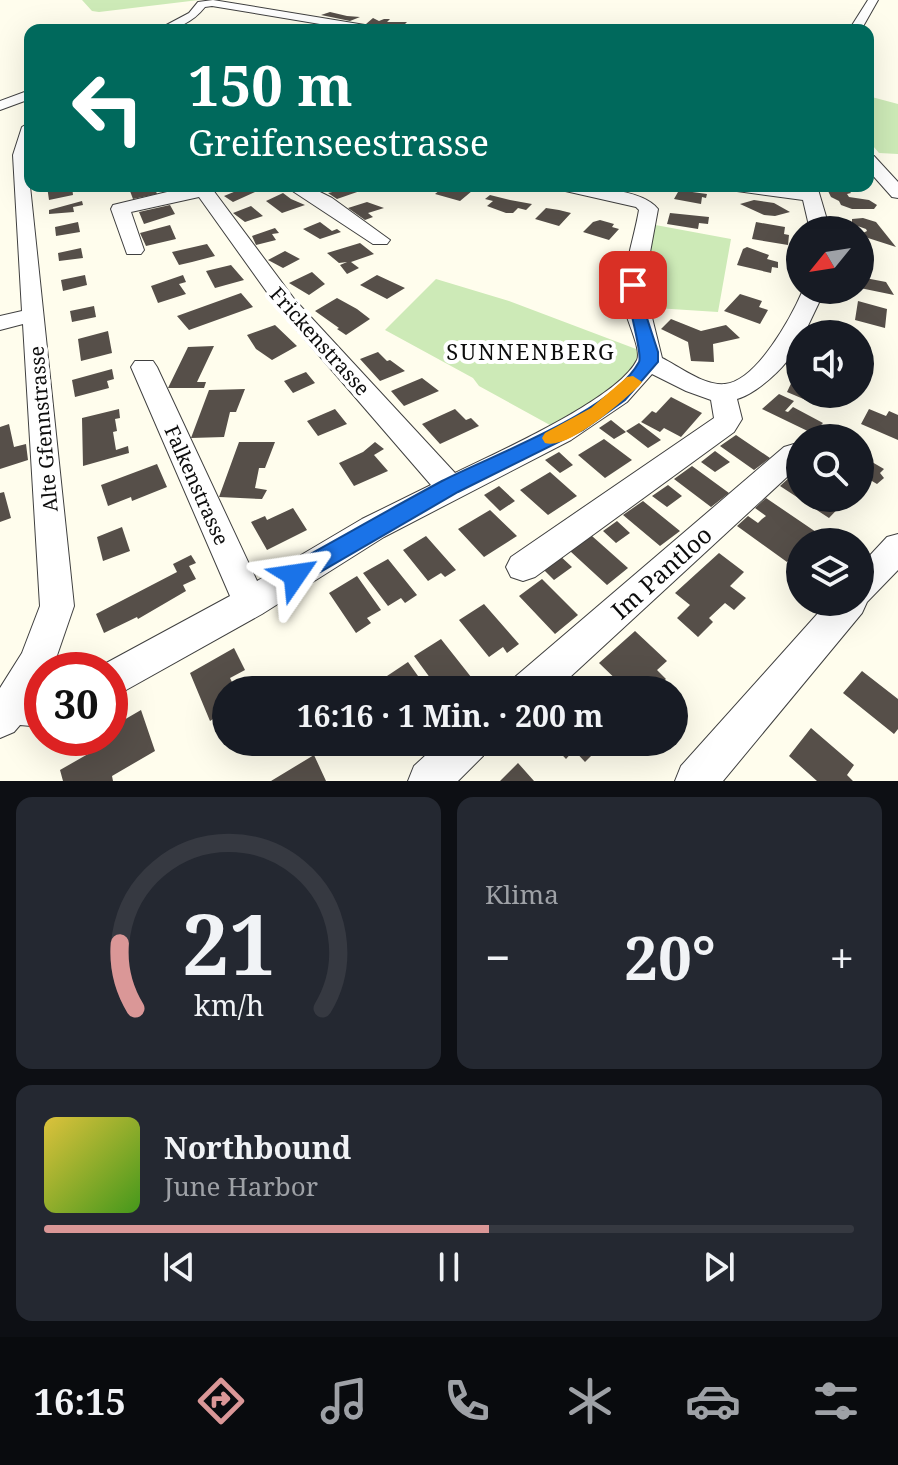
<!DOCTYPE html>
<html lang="de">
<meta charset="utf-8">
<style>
:root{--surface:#171b24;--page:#242831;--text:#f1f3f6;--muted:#9ea1a6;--line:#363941;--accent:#da9797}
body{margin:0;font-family:"Noto Serif",serif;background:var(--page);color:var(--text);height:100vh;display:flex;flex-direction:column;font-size:30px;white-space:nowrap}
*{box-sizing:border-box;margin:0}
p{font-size:26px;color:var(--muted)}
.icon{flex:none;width:44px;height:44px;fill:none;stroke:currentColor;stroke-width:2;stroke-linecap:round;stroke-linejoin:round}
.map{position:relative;height:781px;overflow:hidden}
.sheet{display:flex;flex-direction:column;gap:16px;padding:16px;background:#0d0f14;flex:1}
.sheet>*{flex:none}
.hud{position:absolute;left:24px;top:24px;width:850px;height:168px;border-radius:16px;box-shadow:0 8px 32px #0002;background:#00695c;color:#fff;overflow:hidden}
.needle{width:52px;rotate:240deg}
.controls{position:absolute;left:786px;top:216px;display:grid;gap:16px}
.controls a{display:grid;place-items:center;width:88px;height:88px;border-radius:50%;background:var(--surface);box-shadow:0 8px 32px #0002;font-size:40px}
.speed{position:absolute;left:24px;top:652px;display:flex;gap:16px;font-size:40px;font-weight:700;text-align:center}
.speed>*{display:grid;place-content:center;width:104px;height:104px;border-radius:50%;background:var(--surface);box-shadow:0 8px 32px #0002;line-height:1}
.speed .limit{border:12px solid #d22;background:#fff;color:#111}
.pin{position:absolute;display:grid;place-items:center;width:68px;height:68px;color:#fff;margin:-34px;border-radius:16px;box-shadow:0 4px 12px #0006}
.me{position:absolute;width:88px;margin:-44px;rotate:58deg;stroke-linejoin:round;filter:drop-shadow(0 0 6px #0008)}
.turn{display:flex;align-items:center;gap:28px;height:168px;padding:0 32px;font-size:36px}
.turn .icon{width:104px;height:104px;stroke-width:2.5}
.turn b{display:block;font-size:56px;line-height:68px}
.big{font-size:60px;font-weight:700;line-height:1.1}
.sheet .tile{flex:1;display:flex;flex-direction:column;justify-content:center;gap:12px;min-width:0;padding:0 28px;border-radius:16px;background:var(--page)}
.sheet .dial{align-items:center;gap:0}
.dial svg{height:208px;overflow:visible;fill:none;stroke:var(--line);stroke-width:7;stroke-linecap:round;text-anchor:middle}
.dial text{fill:var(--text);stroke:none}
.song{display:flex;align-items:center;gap:24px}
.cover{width:96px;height:96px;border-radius:12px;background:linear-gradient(135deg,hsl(50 70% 55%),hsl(100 70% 35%))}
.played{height:8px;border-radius:4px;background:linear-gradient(90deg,var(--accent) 55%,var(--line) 55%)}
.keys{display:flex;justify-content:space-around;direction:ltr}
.heat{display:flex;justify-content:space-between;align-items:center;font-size:44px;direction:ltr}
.sheet .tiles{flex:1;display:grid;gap:16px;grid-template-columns:1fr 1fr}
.tile:last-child{grid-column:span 2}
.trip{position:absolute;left:212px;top:676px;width:476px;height:80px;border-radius:40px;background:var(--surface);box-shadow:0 8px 32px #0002;font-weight:700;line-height:80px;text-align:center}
.tab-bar{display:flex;height:128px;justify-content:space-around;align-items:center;background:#090b0e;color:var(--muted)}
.tab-bar .icon{width:56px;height:56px}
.tab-bar .selected{color:var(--accent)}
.tab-bar b{font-size:36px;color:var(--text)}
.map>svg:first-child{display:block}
.green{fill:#cdeab7}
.building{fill:#564f49}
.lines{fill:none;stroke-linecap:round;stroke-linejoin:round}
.minor-casing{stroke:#404040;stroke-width:2}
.minor{fill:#fff;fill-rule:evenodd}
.route{fill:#1a73e8;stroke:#114b97;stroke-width:2}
.slow{fill:#f59e0b}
.labels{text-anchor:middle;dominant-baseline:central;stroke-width:8;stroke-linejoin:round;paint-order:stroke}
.street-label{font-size:20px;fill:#0d0d0d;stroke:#fff}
.neighbourhood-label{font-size:22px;letter-spacing:2px;fill:#0d0d0d;stroke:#fff}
.near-street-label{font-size:24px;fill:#0d0d0d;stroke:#fff}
</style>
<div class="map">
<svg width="898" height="781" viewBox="0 0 898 781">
<rect width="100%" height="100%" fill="#fffded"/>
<path class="green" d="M82,0H199L99,12L92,11Z
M868,96L898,104V154L879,153L868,140Z
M650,224L731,239L718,312L640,307Z
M436,279L509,301L644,352L643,365L559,430L479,386L473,378L385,330Z"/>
<path class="building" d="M330,12L347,16L360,17L350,21L321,15Z
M373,18L379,21L384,19H390L387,22H407L401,28L366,24Z
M47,186H72L73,195L49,200Z
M144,186H154L157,194L133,199L130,191Z
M445,186H478L460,201L435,194Z
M354,187L360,191L337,199L328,193Z
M826,187L847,188L851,193L847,194L849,197L869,200L877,205L874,209H852L841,205L839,201L831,197Z
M241,189L255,192L233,202L224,196Z
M685,191L707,194L706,198L702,197L701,204L674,199L678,192Z
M283,193L291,199L305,205L282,213L266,201Z
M490,195L510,200L532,204L526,210L518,208L513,213H506L487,206L493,201L485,199Z
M754,200L774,203L790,212L775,216L764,215L740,204Z
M82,201L83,205L73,207L74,212L49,214V210Z
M367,202L384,208L368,213L373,217L365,220L348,208Z
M170,205L175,214L144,224L139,212Z
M251,206L263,216L245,222L233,213Z
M546,208L559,210L571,213L559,226L535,219Z
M670,213L709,217L708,224L699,223L698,229L667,224Z
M863,218L876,222L896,247L868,238L863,233L867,231L866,229L852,224V219Z
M600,220L614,224L612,227L619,229L609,240L583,232L593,222Z
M78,222L80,232L56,236L55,227Z
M320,222L332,231L337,229L341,232L320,239L303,229Z
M756,222L785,227L784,234L789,235L788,245L752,239Z
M170,225L176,239L146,246L140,233Z
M275,228L279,233L272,234L276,240L256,245L252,236Z
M360,243L374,254L351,262L359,268L347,274L340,265L347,262L339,263L327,253Z
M207,244L215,256L192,262L179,265L172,252Z
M747,247L769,255L767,259L778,262V268L772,267L771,273L737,265L743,249Z
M81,248L83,258L59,261L58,253Z
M285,251L300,259L283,268L268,260Z
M231,265L244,280L215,288L206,271Z
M312,272L325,284L309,295L289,283Z
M85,275L87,285L63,291L61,280Z
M183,275L186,282L179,284L186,294L158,303L151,286Z
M377,275L405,288L387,299L360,285Z
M860,277L886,282L894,295L860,288Z
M241,293L253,307L189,330L177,316Z
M740,294L762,301L759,307L768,310L760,324L724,311Z
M337,298L357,309L370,319L346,335L337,329L339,328L315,311Z
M858,301L887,309L885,328L855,320Z
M94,306L96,317L72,322L70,311Z
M671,319L701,331L726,325L740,338L713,344L714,362L691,361L688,342L661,329Z
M275,325L297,346L272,360L256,349L247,335Z
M108,331L112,353L81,361L78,339Z
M214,346L197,382H206L204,388H168L188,347Z
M378,352L387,361L390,360L405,371L380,381L360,359Z
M112,369L114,379L107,381L109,388L75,397L72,380Z
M306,372L315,383L293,393L284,381Z
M796,373L800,375V394H821L823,399L820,406L787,392Z
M422,378L439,391L404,406L391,391Z
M245,389L236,412H230L224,437L191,438L209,390Z
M779,394L794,401L785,411L788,412L793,407L823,423L820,426L824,430L818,436L762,409Z
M671,397L702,413L681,437L664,428L660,432L641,422L652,411L656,413Z
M119,409L120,418L115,419L117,431L113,432L116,450L128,446L129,453L83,466L82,418Z
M335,409L347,424L318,436L307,421Z
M455,409L466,420L471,418L479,426L440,444L422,424Z
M869,409L886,416L889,411L898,415V440L861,424Z
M611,420L626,432L614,439L599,428Z
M639,423L661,440L648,448L626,431Z
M9,424L14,447L26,444L28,460L0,469V427Z
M736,435L770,458L754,470L720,446Z
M604,439L632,460L605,478L578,455Z
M239,442H275L265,468H259L255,488L267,490L262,499L219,497Z
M375,442L384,449L374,455L388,471L354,486L339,463L363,452Z
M715,451L730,462L715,472L701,462Z
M559,452L573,465L560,473L545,460Z
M860,455L884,469L880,473L884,478L877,484L860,474Z
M157,464L167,487L132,501L131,497L108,506L101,485Z
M692,466L729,493L711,507L674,479Z
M550,472L577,496L548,515L520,490Z
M790,477L800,484V498H848L829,518L780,486Z
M668,485L682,496L667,507L652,496Z
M499,486L515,501L500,511L484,495Z
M4,492L11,518L0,522V493Z
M766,498L816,532L806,542H800V548L787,562L737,526L748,516L758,523L762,519L766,516L755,508Z
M643,501L680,531L660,546L623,515Z
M293,508L307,530L267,550L251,522L265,516L267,520Z
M490,510L517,536L484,557L458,529Z
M617,521L630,533L616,543L603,531Z
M122,527L130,551L103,561L97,537Z
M426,536L456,570L445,577L441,573L428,581L403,550Z
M592,536L628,568L607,585L570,551Z
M719,553L744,572L730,586L746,598L734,610L725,603L709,618L713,622L698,637L677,618L690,605L675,593Z
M558,554L572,567L554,580L540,566Z
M191,555L196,563L189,566L196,579L183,585L186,591L138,619L137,617L104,633L96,614L177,572L173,564Z
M388,559L417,595L405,603L401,598L388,606L363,573Z
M357,576L381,610L367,618L371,623L356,633L329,593Z
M542,579L578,615L555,634L519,596Z
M484,604L519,644L507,653L503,647L489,657L459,620Z
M635,631L667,661L657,670L666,679L654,690H627L599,663Z
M441,639L475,682L465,690L458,686L452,690H439L414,656Z
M234,648L245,670L230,678L236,690H226V720L219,724L216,717L210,721L190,673Z
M408,662L428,690H383L378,682Z
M862,671L898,699V729L894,734L843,693Z
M141,710L155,751L112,776L113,781H63L60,770L102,746L100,738H110V728Z
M811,728L854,765L847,775L853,781H817L789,756Z
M550,742H605L585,762L574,750L566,759Z
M314,755L326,781H271Z
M518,763L534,781H500Z"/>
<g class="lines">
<defs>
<path id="minor" d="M213,0L377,27L383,30H356L212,6L205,7C193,22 177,30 157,30L189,13L198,2Z
M868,0H878L861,30H849Z
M30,90V99L0,110V101Z
M30,122V186L74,606L52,670H42V727L20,725L14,732L0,738V688L22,653L40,606L23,324L0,330V316L22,311L13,155L22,127Z
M868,155L874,156L898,182V198L892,197L868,170Z
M192,186H210L295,300L455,473C496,453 618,399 637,360C642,350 626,319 624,306C620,277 634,240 639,210L636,207L561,190L558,186C584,186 642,188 658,209L644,285L662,358C680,367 704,386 725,384C757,381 792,316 803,290H825L804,334H800C799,357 759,393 737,399L742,419L734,432L535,577L523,581L511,577L506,567L511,557L714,418L711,400L686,391L652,374L627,402L571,440L384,537L262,614L110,699V670L97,668L230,596L131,367L135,361H153L157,367L257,581L362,519L431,485L279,309L199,197L131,212L144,250L141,254H127L111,209L113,205Z
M285,186H308L332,198L390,240L387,244H373Z
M728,186L800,189L799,186H817L830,230H810L803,200L737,191Z
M794,444L800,445V465L556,690H509L515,677L784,447Z
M898,534V570L867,602L862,613L723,781H675L681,766L828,602H860V566L887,537Z
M440,742H489L483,756L458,781H408L414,766Z"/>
</defs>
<use href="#minor" class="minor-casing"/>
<use href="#minor" class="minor"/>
</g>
<path class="route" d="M633,280L640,285L644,309L658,352V362L625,400L583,430L458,492L303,582L295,585L287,582L283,575L287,567C338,539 390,509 442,481C494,454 611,413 639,362C643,355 627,299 625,285Z"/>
<path class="slow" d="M633,376L642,382L639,386C621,402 569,450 545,443L542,438L545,433L591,408L627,377Z"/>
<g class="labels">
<g class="street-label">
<text transform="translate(320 341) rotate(48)">Frickenstrasse</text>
<text transform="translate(43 429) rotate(-95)">Alte Gfennstrasse</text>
<text transform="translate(197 485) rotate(66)">Falkenstrasse</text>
</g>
<g class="neighbourhood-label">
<text x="531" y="351">SUNNENBERG</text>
</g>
<g class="near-street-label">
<text transform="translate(661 572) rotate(-42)">Im Pantloo</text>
</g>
</g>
</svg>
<div class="controls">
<a><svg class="needle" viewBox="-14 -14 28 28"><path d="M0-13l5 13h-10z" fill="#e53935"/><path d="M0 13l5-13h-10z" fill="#9ea1a6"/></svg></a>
<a><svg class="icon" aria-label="sound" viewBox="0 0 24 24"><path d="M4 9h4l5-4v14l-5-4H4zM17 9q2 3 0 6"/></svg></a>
<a><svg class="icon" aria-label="search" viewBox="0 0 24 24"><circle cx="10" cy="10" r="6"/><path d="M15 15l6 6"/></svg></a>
<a><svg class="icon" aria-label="layers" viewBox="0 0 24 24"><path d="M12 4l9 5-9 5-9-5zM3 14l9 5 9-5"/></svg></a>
</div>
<div class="speed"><div class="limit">30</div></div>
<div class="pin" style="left:633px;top:285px;background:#d93025"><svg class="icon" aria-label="arrive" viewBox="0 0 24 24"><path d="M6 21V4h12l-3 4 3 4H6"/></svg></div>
<svg class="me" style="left:295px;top:575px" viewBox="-20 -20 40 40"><path d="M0-17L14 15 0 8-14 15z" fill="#1a73e8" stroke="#fff" stroke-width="4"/></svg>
<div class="trip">16:16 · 1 Min. · 200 m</div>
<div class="hud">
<div class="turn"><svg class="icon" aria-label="left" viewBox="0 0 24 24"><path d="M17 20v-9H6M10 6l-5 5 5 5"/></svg><div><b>150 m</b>Greifenseestrasse</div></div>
</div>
</div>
<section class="sheet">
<div class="tiles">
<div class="tile dial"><svg viewBox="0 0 100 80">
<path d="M14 69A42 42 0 1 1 86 69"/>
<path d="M14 69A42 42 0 0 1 8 44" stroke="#da9797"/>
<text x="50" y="56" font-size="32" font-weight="700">21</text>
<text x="50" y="72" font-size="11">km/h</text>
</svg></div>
<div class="tile"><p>Klima</p>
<div class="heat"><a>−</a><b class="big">20°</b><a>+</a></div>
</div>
<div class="tile">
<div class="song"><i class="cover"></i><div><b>Northbound</b><p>June Harbor</p></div></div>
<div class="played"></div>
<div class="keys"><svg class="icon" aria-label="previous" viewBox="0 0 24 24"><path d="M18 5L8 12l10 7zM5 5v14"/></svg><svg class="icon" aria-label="pause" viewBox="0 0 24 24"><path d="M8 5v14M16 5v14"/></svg><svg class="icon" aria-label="next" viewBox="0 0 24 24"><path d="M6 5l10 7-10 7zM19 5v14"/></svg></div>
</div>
</div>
</section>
<nav class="tab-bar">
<b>16:15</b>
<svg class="icon selected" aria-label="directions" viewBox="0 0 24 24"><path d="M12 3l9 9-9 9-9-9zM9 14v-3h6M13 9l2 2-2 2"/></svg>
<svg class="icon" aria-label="music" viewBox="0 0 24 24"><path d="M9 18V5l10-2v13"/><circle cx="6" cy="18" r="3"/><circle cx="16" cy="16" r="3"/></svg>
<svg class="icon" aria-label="phone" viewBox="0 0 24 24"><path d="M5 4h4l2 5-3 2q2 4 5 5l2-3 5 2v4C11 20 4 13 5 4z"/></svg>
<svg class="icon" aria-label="climate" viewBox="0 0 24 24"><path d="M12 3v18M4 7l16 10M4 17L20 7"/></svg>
<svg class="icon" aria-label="car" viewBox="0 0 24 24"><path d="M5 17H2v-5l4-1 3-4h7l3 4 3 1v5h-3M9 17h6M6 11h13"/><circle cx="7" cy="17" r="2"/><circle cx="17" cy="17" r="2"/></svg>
<svg class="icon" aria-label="filters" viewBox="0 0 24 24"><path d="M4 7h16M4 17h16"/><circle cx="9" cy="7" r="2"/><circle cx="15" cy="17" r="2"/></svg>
</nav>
